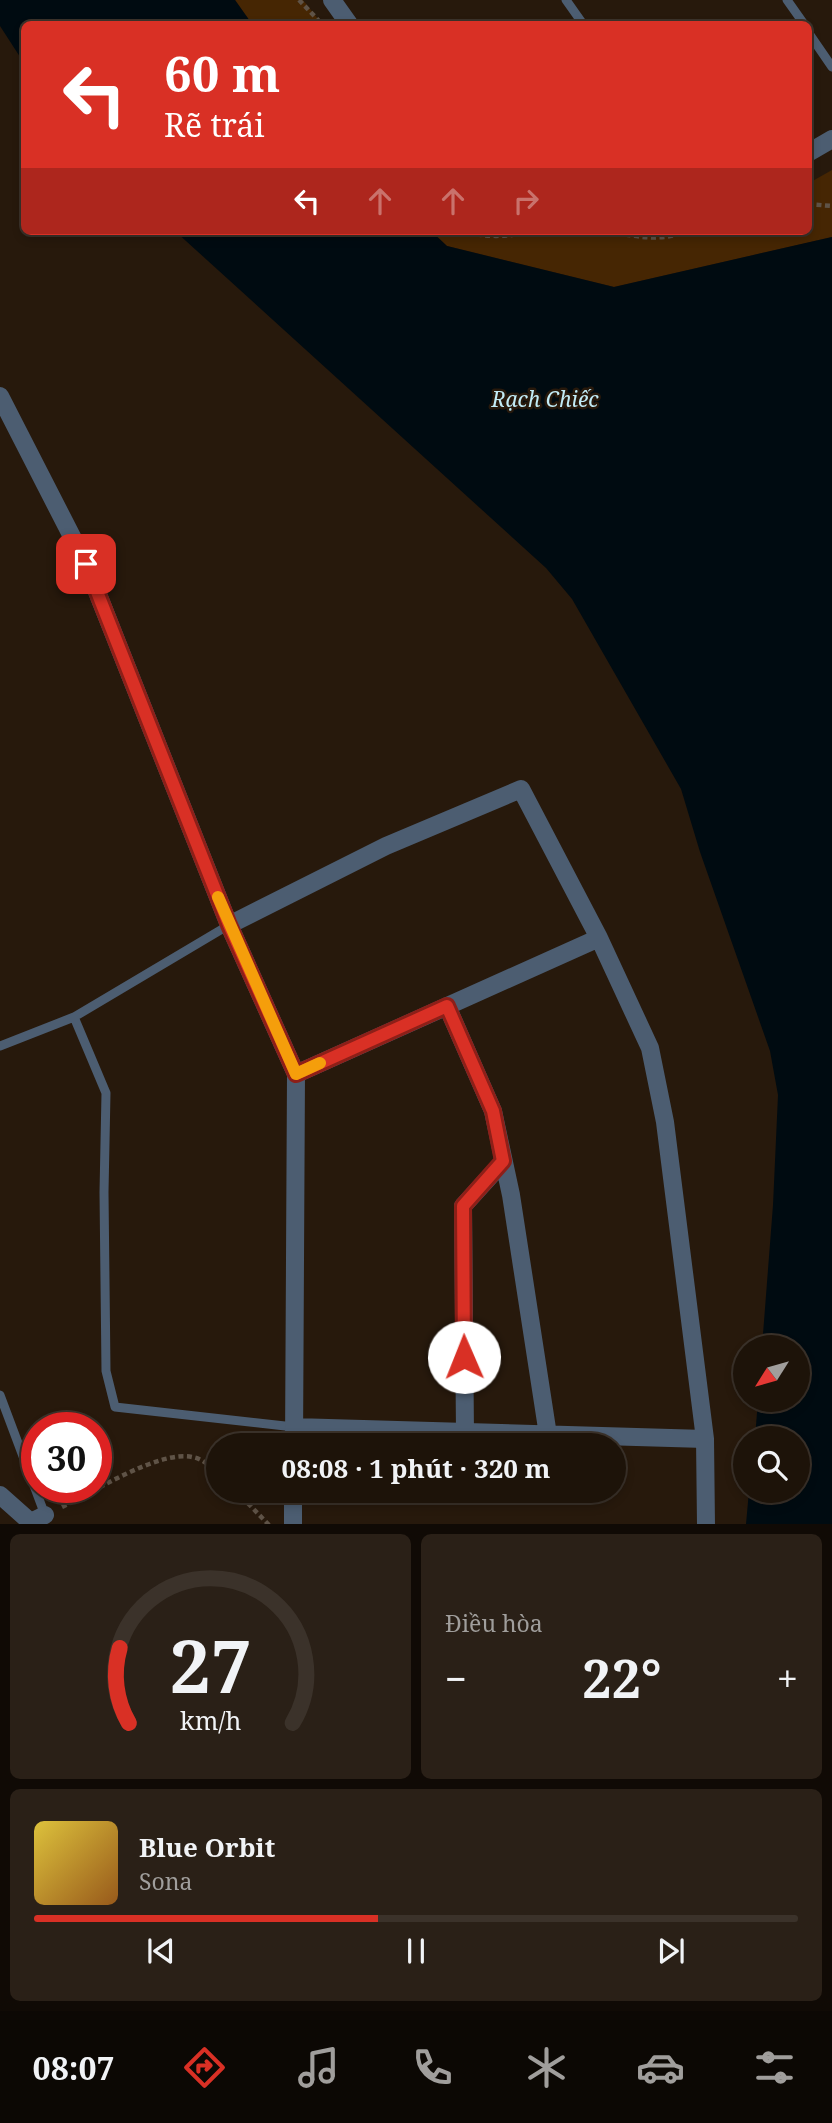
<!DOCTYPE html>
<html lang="vi">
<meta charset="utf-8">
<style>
:root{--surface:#1d1309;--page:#2a2017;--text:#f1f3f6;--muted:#a09e9c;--line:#3b322a;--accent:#d93025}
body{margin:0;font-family:"Noto Serif",serif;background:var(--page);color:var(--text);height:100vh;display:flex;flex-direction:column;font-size:26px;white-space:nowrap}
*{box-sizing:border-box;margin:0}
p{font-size:23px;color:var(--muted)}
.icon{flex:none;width:38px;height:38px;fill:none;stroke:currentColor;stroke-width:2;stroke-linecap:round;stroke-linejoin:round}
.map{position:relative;height:1524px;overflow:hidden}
.side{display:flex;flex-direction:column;gap:10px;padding:10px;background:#100a05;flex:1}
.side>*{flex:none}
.top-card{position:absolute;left:21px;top:21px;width:791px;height:214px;border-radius:10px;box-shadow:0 4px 10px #0003,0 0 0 2px var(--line);background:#d93025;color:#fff;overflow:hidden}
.needle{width:46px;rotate:233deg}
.buttons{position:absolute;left:733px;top:1335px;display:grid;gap:14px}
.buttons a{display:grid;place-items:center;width:77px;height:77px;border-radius:50%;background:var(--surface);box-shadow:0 4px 10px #0003,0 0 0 2px var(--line);font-size:35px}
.speed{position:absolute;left:21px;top:1412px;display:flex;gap:14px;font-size:35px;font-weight:700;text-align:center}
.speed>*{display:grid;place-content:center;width:91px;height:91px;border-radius:50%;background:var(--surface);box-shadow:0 4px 10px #0003,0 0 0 2px var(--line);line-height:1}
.speed .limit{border:10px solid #d22;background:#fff;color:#111}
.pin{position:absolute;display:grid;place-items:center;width:60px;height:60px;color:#fff;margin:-30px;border-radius:14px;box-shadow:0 4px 10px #0006}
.me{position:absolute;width:77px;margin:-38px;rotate:359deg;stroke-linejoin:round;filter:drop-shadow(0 0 5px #0008)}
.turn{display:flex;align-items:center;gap:24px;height:147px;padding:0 28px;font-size:32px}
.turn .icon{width:91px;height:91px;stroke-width:2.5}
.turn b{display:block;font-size:49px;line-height:60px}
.lanes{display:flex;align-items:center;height:66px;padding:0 28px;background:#0003;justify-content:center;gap:35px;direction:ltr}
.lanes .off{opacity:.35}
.big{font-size:52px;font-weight:700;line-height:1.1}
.side .card{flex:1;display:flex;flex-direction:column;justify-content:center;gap:10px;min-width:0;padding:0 24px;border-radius:10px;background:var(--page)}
.side .dial{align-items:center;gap:0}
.dial svg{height:182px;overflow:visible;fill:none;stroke:var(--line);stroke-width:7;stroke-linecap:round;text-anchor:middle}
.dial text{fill:var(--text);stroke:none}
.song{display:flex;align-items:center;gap:21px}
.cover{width:84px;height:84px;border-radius:10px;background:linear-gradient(135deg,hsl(50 70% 55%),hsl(30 70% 35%))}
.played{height:7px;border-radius:4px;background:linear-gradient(90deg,var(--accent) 45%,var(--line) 45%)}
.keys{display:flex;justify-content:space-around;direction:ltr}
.heat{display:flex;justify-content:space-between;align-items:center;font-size:38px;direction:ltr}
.side .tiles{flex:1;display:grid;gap:10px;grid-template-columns:1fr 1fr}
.card:last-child{grid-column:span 2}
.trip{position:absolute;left:206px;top:1433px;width:420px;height:70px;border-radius:35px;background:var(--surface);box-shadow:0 4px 10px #0003,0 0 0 2px var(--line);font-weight:700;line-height:70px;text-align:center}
.tab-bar{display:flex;height:112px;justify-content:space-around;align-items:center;background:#0c0804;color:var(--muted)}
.tab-bar .icon{width:49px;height:49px}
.tab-bar .selected{color:var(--accent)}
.tab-bar b{font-size:32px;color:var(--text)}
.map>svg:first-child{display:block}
.green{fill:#462603}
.water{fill:#000b11}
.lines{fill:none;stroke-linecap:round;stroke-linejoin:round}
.path{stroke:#5f5347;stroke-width:4.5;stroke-dasharray:5 3.5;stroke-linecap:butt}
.service{stroke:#4c5d71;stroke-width:9}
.minor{stroke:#4c5d71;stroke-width:18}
.route-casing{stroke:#8d1f18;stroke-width:18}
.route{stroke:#d93025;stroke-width:12}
.slow{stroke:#f59e0b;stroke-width:12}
.labels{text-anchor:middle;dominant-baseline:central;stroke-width:5;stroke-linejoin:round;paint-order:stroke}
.water-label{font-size:21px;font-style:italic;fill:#c2ecf7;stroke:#27190c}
</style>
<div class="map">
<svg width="832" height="1525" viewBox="0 0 832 1525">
<rect width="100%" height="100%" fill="#27190c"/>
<path class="green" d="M235,0H303L322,24H252Z
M832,170V237L614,287L447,246L431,231H808L809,183Z"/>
<path class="water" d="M0,0H235L252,24H24V63L0,26Z
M175,231H431L447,246L614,287L832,237V1524H746L749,1491H798V1438H755L758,1400H798V1348L762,1347L773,1205L778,1095L770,1051L700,852L681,789L572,599L546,568Z"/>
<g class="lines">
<path class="path" d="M299,0L320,22
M808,204L832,206
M460,231C485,238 510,237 534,231
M609,231C637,237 660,242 688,231
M236,1491L269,1525
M62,1507C93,1492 159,1450 192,1457C202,1458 211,1467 219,1474"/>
<path class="service" d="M566,0L583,24
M787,0L804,24
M808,32L832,67
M74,1017L106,1093L104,1192L106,1371L115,1407L294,1427
M0,1046L74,1017L229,925
M0,1395L45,1515"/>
<path class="minor" d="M332,0L349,24
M808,153L832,139
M0,396L86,564L229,925L296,1074L294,1446
M229,925L386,846L521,789L599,938L650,1048L665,1122L705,1439L706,1525
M447,1006L493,1111L511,1195L548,1435
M296,1074L599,938
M294,1427L705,1439
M465,1433L463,1206L503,1162
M0,1495L27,1519L33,1521L45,1515
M293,1525V1491"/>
</g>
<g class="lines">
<defs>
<path id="route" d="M86,564L229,925L296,1074L447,1006L493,1111L503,1161L463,1206L464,1357"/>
</defs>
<use href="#route" class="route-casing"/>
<use href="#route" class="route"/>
<path class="slow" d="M218,897L296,1074L320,1063"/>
</g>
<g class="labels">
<g class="water-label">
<text x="545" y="399">Rạch Chiếc</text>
</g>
</g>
</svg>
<div class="buttons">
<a><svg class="needle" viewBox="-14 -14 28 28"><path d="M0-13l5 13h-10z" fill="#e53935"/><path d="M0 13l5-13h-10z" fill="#a09e9c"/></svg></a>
<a><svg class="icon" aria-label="search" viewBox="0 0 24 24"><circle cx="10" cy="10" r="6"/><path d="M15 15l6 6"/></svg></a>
</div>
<div class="speed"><div class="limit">30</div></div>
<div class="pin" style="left:86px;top:564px;background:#d93025"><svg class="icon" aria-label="arrive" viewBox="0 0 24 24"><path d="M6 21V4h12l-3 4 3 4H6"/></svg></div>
<svg class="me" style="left:464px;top:1357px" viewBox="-20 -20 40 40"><circle r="19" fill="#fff"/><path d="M0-13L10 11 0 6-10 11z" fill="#d93025"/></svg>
<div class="trip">08:08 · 1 phút · 320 m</div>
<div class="top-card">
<div class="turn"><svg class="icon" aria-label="left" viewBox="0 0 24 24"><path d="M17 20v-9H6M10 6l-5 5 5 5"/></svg><div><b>60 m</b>Rẽ trái</div></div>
<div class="lanes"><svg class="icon" aria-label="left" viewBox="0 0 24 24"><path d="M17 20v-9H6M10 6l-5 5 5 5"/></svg><svg class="icon off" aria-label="ahead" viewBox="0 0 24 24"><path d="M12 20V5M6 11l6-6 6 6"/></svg><svg class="icon off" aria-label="ahead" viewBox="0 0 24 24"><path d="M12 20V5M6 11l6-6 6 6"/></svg><svg class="icon off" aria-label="right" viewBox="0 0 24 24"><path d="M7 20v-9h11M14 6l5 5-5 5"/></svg></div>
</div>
</div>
<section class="side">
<div class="tiles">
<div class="card dial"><svg viewBox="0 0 100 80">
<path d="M14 69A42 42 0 1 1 86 69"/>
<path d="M14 69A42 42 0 0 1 10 36" stroke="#d93025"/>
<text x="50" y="56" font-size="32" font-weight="700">27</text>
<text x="50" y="72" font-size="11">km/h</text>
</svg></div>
<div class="card"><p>Điều hòa</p>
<div class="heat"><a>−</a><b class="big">22°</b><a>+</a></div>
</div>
<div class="card">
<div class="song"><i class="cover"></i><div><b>Blue Orbit</b><p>Sona</p></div></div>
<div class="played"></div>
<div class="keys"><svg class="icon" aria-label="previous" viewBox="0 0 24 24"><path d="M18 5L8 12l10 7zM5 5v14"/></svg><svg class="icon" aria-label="pause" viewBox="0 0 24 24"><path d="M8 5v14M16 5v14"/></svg><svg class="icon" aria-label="next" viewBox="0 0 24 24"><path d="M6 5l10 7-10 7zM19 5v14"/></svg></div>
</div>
</div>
</section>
<nav class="tab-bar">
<b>08:07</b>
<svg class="icon selected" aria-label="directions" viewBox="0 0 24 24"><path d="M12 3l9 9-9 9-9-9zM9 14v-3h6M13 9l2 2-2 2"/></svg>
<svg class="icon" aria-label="music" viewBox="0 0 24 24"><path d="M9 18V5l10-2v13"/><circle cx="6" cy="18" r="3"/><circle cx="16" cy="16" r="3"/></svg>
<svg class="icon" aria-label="phone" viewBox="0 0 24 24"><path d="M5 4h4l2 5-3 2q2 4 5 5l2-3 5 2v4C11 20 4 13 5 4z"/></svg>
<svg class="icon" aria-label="climate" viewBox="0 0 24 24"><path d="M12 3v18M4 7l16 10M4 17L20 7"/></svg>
<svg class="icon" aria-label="car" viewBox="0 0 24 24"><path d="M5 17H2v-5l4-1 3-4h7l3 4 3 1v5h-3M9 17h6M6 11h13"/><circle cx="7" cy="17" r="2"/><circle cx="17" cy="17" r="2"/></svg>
<svg class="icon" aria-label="filters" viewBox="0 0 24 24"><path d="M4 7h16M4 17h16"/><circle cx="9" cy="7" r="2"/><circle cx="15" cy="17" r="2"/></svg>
</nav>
